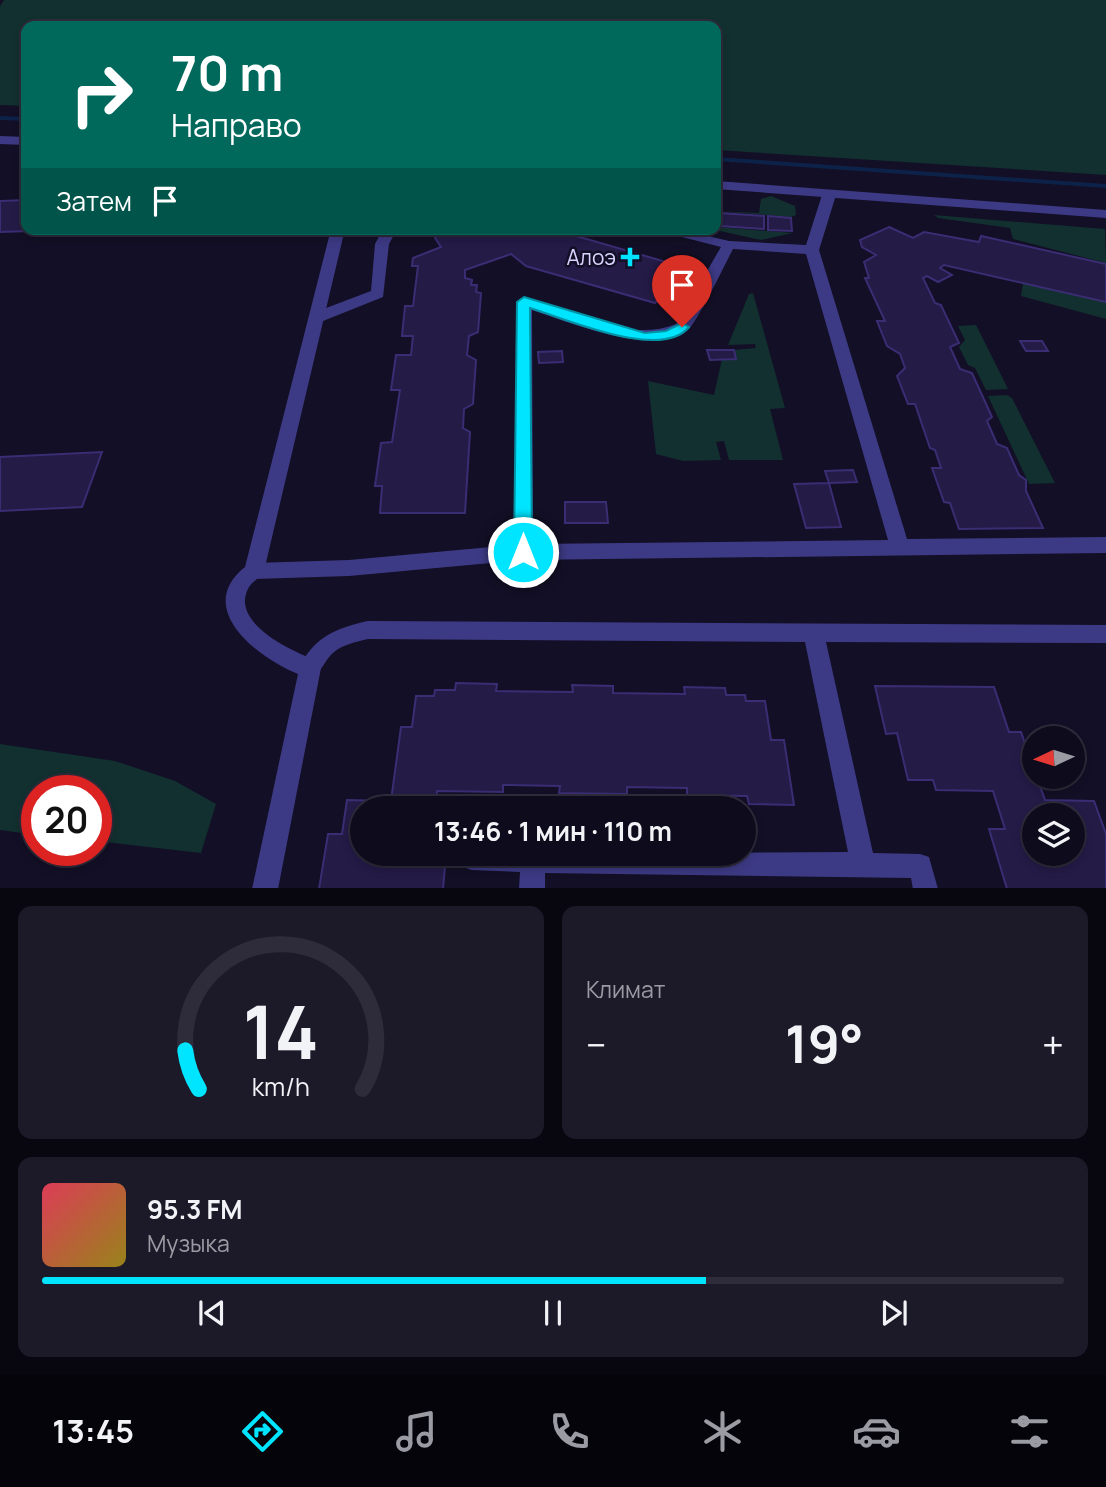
<!DOCTYPE html>
<html lang="ru">
<meta charset="utf-8">
<style>
:root{--surface:#0e0b1c;--page:#1c1929;--text:#f1f3f6;--muted:#9b9ba3;--line:#2e2b3b;--accent:#00e5ff}
body{margin:0;font-family:Manrope,sans-serif;background:var(--page);color:var(--text);height:100vh;display:flex;flex-direction:column;font-size:26px;white-space:nowrap}
*{box-sizing:border-box;margin:0}
p{font-size:23px;color:var(--muted)}
.icon{flex:none;width:38px;height:38px;fill:none;stroke:currentColor;stroke-width:2;stroke-linecap:round;stroke-linejoin:round}
.map{position:relative;height:888px;overflow:hidden}
.sheet{display:flex;flex-direction:column;gap:18px;padding:18px;background:#08060f;flex:1}
.sheet>*{flex:none}
.top-card{position:absolute;left:21px;top:21px;width:700px;height:214px;border-radius:14px;box-shadow:0 4px 10px #0003,0 0 0 2px var(--line);background:#00695c;color:#fff;overflow:hidden}
.needle{width:46px;rotate:266deg}
.fabs{position:absolute;left:1022px;top:726px;display:grid;gap:14px}
.fabs a{display:grid;place-items:center;width:63px;height:63px;border-radius:50%;background:var(--surface);box-shadow:0 4px 10px #0003,0 0 0 2px var(--line);font-size:35px}
.speed{position:absolute;left:21px;top:775px;display:flex;gap:14px;font-size:35px;font-weight:700;text-align:center}
.speed>*{display:grid;place-content:center;width:91px;height:91px;border-radius:50%;background:var(--surface);box-shadow:0 4px 10px #0003,0 0 0 2px var(--line);line-height:1}
.speed .limit{border:10px solid #d22;background:#fff;color:#111}
.pin{position:absolute;display:grid;place-items:center;width:60px;height:60px;color:#fff;margin:-72px -30px;border-radius:50% 50% 50% 0;rotate:-45deg;box-shadow:0 0 7px #0007}
.pin .icon{rotate:45deg}
.me{position:absolute;width:77px;margin:-38px;rotate:0deg;stroke-linejoin:round;filter:drop-shadow(0 0 5px #0008)}
.turn{display:flex;align-items:center;gap:24px;height:147px;padding:0 35px;font-size:32px}
.turn .icon{width:91px;height:91px;stroke-width:2.5}
.turn b{display:block;font-size:49px;line-height:60px}
.then{display:flex;align-items:center;height:66px;padding:0 35px;background:#0003;gap:14px;font-size:26px}
.big{font-size:52px;font-weight:700;line-height:1.1}
.sheet .card{flex:1;display:flex;flex-direction:column;justify-content:center;gap:10px;min-width:0;padding:0 24px;border-radius:14px;background:var(--page)}
.sheet .dial{align-items:center;gap:0}
.dial svg{height:182px;overflow:visible;fill:none;stroke:var(--line);stroke-width:7;stroke-linecap:round;text-anchor:middle}
.dial text{fill:var(--text);stroke:none}
.song{display:flex;align-items:center;gap:21px}
.cover{width:84px;height:84px;border-radius:10px;background:linear-gradient(135deg,hsl(350 70% 55%),hsl(50 70% 35%))}
.played{height:7px;border-radius:4px;background:linear-gradient(90deg,var(--accent) 65%,var(--line) 65%)}
.keys{display:flex;justify-content:space-around;direction:ltr}
.heat{display:flex;justify-content:space-between;align-items:center;font-size:38px;direction:ltr}
.sheet .tiles{flex:1;display:grid;gap:18px;grid-template-columns:1fr 1fr}
.card:last-child{grid-column:span 2}
.trip{position:absolute;left:350px;top:796px;width:406px;height:70px;border-radius:35px;background:var(--surface);box-shadow:0 4px 10px #0003,0 0 0 2px var(--line);font-weight:700;line-height:70px;text-align:center}
.tabs{display:flex;height:112px;justify-content:space-around;align-items:center;background:#06040b;color:var(--muted)}
.tabs .icon{width:49px;height:49px}
.tabs .selected{color:var(--accent)}
.tabs b{font-size:32px;color:var(--text)}
.map>svg:first-child{display:block}
.green{fill:#12302f}
.lines{fill:none;stroke-linecap:round;stroke-linejoin:round}
.stream{fill:#0c2248;fill-rule:evenodd}
.building{fill:#241b47;stroke:#3b2d73;stroke-width:2;fill-rule:evenodd}
.service{fill:#3d3a85;fill-rule:evenodd}
.minor{fill:#3d3a85;fill-rule:evenodd}
.route{fill:#00e5ff;stroke:#0095a6;stroke-width:2}
.poi-dot{fill:#00e5ff;stroke:#130f26;stroke-width:2.5}
.labels{text-anchor:middle;dominant-baseline:central;stroke-width:5;stroke-linejoin:round;paint-order:stroke}
.poi-label{font-size:21px;fill:#d9d4ff;stroke:#130f26;text-anchor:end}
</style>
<div class="map">
<svg width="1106" height="889" viewBox="0 0 1106 889">
<rect width="100%" height="100%" fill="#130f26"/>
<path class="green" d="M4,0H1106V175L716,150V26H26V106L0,105V6Z
M771,196L795,206L796,215L791,217L716,211L759,213L761,199Z
M934,215L1105,229L1106,263L1013,239L1010,228L938,218Z
M716,227L793,233L761,240L711,229Z
M1023,283L1106,301V319L1021,296Z
M753,293L785,408L770,409L783,460H729L724,441L716,442L721,460L683,461L656,454L648,381L714,395L722,359H736L734,350L756,348L755,344L728,345L749,294Z
M976,325L1008,389L986,390L975,368L968,365L959,347L965,340L958,326Z
M1007,395L1012,398L1055,483L1029,484L988,396Z
M0,744L115,761L175,781L216,804L201,853L96,841V791H37V835L0,830Z"/>
<g class="lines">
<path class="stream" d="M0,116L26,117V121L0,120Z
M716,157L1106,184V188L716,161Z"/>
</g>
<path class="building" d="M26,200V229H88L0,232V201Z
M720,213L764,216V229L720,226Z
M768,216L791,218L792,231L768,230Z
M889,227L913,238L924,232L979,242L981,236L1106,264V302L944,265L940,268L952,275L938,282L927,276L923,278L935,303L941,305L959,343L950,347L960,369L972,373L992,417L987,421L997,444L1007,448L1019,475L1026,480V491L1043,528L959,529L950,503L944,502L932,468H941L935,450L930,448L915,404H908L897,376L905,368L900,354L887,346L877,321H885L865,278H869L864,262L876,255L862,247L860,240Z
M448,229H533L549,233L552,229L680,266L675,275L679,279L674,285H668L655,303L526,266L511,254L465,270V278L472,280L471,285H477L476,292L481,293L478,332L469,336L467,355L476,360L473,404L464,409L463,428L470,432L465,513H380L382,486H375L381,443L392,442L400,390H391L396,355H411L413,336H402L405,306H413L418,266H412L413,258L441,247L435,238L438,233Z
M1020,341H1042L1048,351H1026Z
M707,350H734L736,359L710,360Z
M562,351L563,362L539,363L538,352Z
M102,452L82,507L0,511V457Z
M853,470L857,482L829,483L825,471Z
M829,483L841,527L806,528L794,484Z
M565,502H606L608,523H565Z
M456,683L497,684L496,691L573,692L572,685L613,686V693L685,694L684,687L725,688L726,695H745L746,701H765L771,740H784L794,805L749,804L747,796L687,795V788L627,787V794L559,793L560,786L503,785V792L437,791L436,808H362V854H446L443,889H319L328,834H342L347,800L391,801L401,727H412L416,696H434L435,690H455Z
M875,686L994,687L1009,732H1021L1045,800L1094,801L1106,834V889H1007L989,829H1005L993,791L936,790L933,780H908L897,733L886,734ZM1034,816H1073V854H1034Z"/>
<g class="lines">
<path class="service" d="M829,191L836,195L819,250L907,539L1106,537V553L523,560L349,576L254,579L247,577L244,571L247,565L254,563L349,560L513,545L519,299H529C574,313 630,343 676,324L721,247L651,229H678L729,241L806,245L822,195ZM733,249L806,254L888,540L533,544L532,310C566,321 657,359 688,330C699,319 724,266 733,249Z
M383,229H397L389,244L383,297L323,321H313L310,317L313,313L371,291L375,244Z
M368,621L1106,625V643L826,642L873,853L920,854L929,857L938,889H913L911,878L545,873V889H519L520,872L472,870L463,867L460,858L461,854L848,852L805,642L368,639C356,642 344,644 334,652C324,660 322,673 310,678L302,675L299,668C314,637 336,628 368,621Z"/>
<path class="minor" d="M0,136L26,137V145L0,144Z
M716,181L1106,210V218L716,189Z
M331,229H345L264,571C260,578 253,581 249,587C228,623 294,652 318,661L321,668L278,889H252L298,674C258,658 193,608 245,567Z"/>
</g>
<path class="route" d="M524,297L645,333L666,331L682,323L689,327C661,361 567,319 530,308L532,552L523,559L514,552L517,302Z"/>
<path class="poi-dot" d="M626.5 246.5h7v7h7v7h-7v7h-7v-7h-7v-7h7z"/>
<g class="labels">
<g class="poi-label">
<text x="616" y="257">Алоэ</text>
</g>
</g>
</svg>
<div class="fabs">
<a><svg class="needle" viewBox="-14 -14 28 28"><path d="M0-13l5 13h-10z" fill="#e53935"/><path d="M0 13l5-13h-10z" fill="#9b9ba3"/></svg></a>
<a><svg class="icon" aria-label="layers" viewBox="0 0 24 24"><path d="M12 4l9 5-9 5-9-5zM3 14l9 5 9-5"/></svg></a>
</div>
<div class="speed"><div class="limit">20</div></div>
<div class="pin" style="left:682px;top:327px;background:#d93025"><svg class="icon" aria-label="arrive" viewBox="0 0 24 24"><path d="M6 21V4h12l-3 4 3 4H6"/></svg></div>
<svg class="me" style="left:523px;top:552px" viewBox="-20 -20 40 40"><circle r="17" fill="#00e5ff" stroke="#fff" stroke-width="3"/><path d="M0-11L8 9 0 5-8 9z" fill="#fff"/></svg>
<div class="trip">13:46 · 1 мин · 110 m</div>
<div class="top-card">
<div class="turn"><svg class="icon" aria-label="right" viewBox="0 0 24 24"><path d="M7 20v-9h11M14 6l5 5-5 5"/></svg><div><b>70 m</b>Направо</div></div>
<div class="then">Затем<svg class="icon" aria-label="arrive" viewBox="0 0 24 24"><path d="M6 21V4h12l-3 4 3 4H6"/></svg></div>
</div>
</div>
<section class="sheet">
<div class="tiles">
<div class="card dial"><svg viewBox="0 0 100 80">
<path d="M14 69A42 42 0 1 1 86 69"/>
<path d="M14 69A42 42 0 0 1 8 52" stroke="#00e5ff"/>
<text x="50" y="56" font-size="32" font-weight="700">14</text>
<text x="50" y="72" font-size="11">km/h</text>
</svg></div>
<div class="card"><p>Климат</p>
<div class="heat"><a>−</a><b class="big">19°</b><a>+</a></div>
</div>
<div class="card">
<div class="song"><i class="cover"></i><div><b>95.3 FM</b><p>Музыка</p></div></div>
<div class="played"></div>
<div class="keys"><svg class="icon" aria-label="previous" viewBox="0 0 24 24"><path d="M18 5L8 12l10 7zM5 5v14"/></svg><svg class="icon" aria-label="pause" viewBox="0 0 24 24"><path d="M8 5v14M16 5v14"/></svg><svg class="icon" aria-label="next" viewBox="0 0 24 24"><path d="M6 5l10 7-10 7zM19 5v14"/></svg></div>
</div>
</div>
</section>
<nav class="tabs">
<b>13:45</b>
<svg class="icon selected" aria-label="directions" viewBox="0 0 24 24"><path d="M12 3l9 9-9 9-9-9zM9 14v-3h6M13 9l2 2-2 2"/></svg>
<svg class="icon" aria-label="music" viewBox="0 0 24 24"><path d="M9 18V5l10-2v13"/><circle cx="6" cy="18" r="3"/><circle cx="16" cy="16" r="3"/></svg>
<svg class="icon" aria-label="phone" viewBox="0 0 24 24"><path d="M5 4h4l2 5-3 2q2 4 5 5l2-3 5 2v4C11 20 4 13 5 4z"/></svg>
<svg class="icon" aria-label="climate" viewBox="0 0 24 24"><path d="M12 3v18M4 7l16 10M4 17L20 7"/></svg>
<svg class="icon" aria-label="car" viewBox="0 0 24 24"><path d="M5 17H2v-5l4-1 3-4h7l3 4 3 1v5h-3M9 17h6M6 11h13"/><circle cx="7" cy="17" r="2"/><circle cx="17" cy="17" r="2"/></svg>
<svg class="icon" aria-label="filters" viewBox="0 0 24 24"><path d="M4 7h16M4 17h16"/><circle cx="9" cy="7" r="2"/><circle cx="15" cy="17" r="2"/></svg>
</nav>
